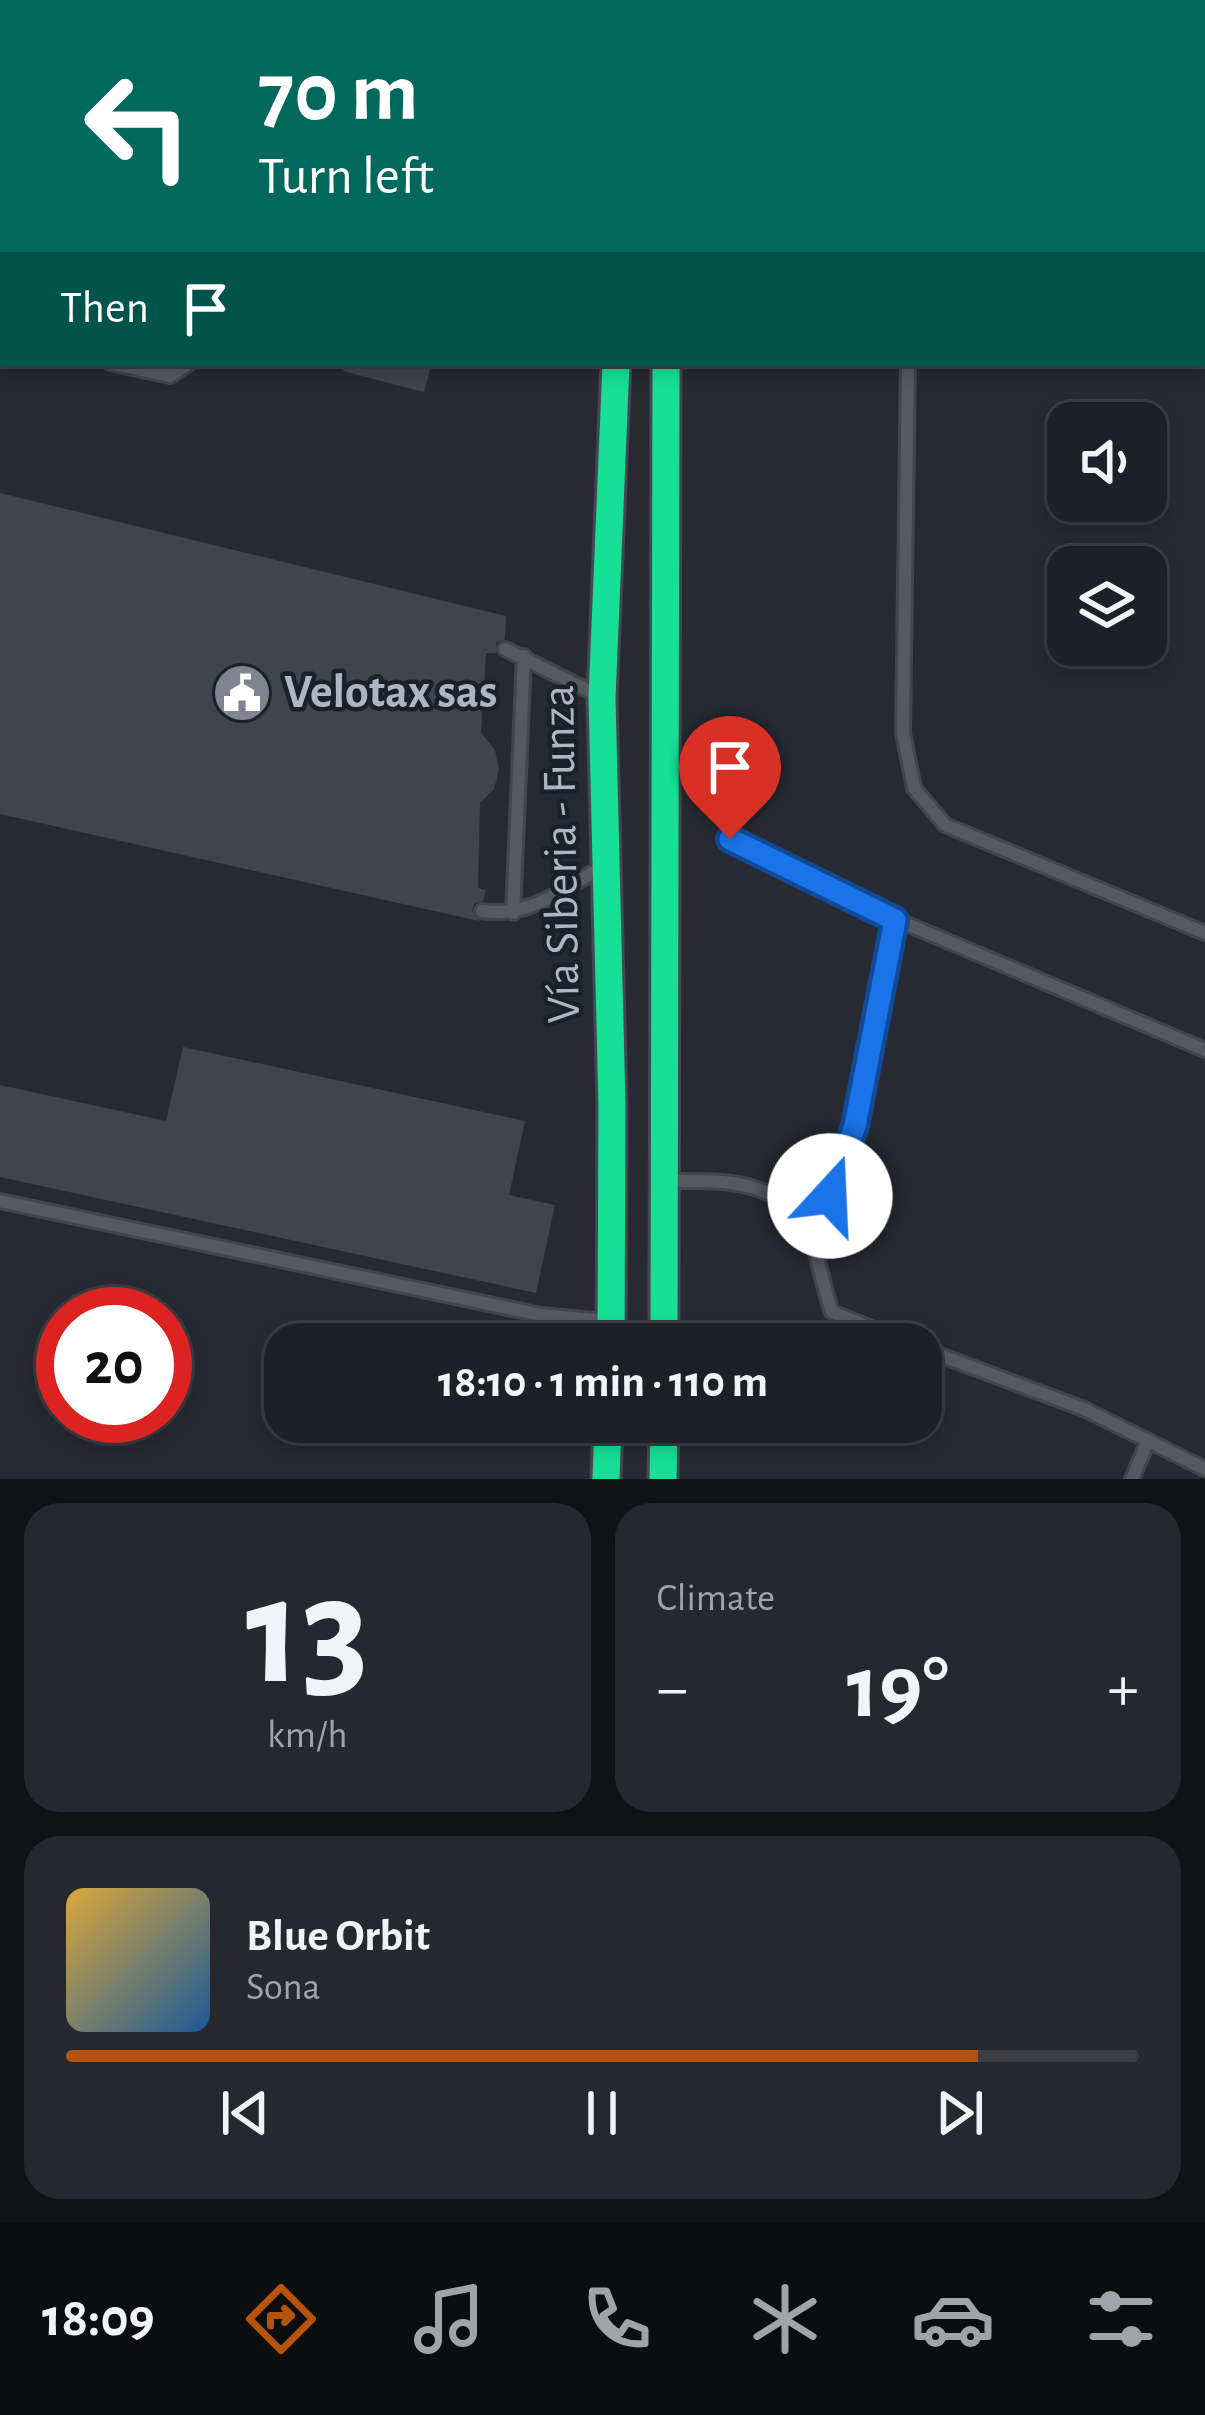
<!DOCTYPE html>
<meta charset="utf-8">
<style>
:root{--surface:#1d2026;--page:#25282e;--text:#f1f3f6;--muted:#a0a3a7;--line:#3b3e43;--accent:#b45309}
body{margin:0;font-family:"Alegreya Sans",sans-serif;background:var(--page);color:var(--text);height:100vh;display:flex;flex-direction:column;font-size:45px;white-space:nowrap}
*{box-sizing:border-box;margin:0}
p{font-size:39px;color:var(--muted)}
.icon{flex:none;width:66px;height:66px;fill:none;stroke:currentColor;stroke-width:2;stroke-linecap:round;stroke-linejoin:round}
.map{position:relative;height:1479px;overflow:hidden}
.side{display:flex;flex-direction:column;gap:24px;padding:24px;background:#101215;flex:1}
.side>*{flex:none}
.hud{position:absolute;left:0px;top:0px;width:1206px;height:366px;box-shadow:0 6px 18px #0003,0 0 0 3px var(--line);background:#00695c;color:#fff;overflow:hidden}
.controls{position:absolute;left:1047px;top:402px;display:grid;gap:24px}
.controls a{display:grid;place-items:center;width:120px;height:120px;border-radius:24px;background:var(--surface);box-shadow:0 6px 18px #0003,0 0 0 3px var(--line);font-size:60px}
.speed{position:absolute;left:36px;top:1287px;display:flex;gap:24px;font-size:60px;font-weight:700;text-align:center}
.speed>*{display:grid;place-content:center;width:156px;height:156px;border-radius:50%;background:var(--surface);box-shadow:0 6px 18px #0003,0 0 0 3px var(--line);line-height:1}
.speed .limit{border:18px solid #d22;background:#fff;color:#111}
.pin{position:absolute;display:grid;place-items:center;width:102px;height:102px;color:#fff;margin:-123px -51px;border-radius:50% 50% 50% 0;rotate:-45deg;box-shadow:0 0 12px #0007}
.pin .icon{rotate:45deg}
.me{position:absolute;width:132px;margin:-66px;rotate:20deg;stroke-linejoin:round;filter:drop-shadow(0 0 9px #0008)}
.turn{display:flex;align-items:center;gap:42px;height:252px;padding:0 60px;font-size:54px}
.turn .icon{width:156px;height:156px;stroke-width:2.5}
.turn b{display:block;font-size:84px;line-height:102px}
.then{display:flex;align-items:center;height:114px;padding:0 60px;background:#0003;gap:24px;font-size:45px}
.big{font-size:90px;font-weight:600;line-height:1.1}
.side .widget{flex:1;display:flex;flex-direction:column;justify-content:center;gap:18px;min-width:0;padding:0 42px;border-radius:36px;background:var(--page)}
.side .dial{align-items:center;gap:0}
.dial b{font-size:156px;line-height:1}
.song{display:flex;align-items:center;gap:36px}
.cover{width:144px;height:144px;border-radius:18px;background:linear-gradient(135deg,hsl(40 70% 55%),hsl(210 70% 35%))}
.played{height:12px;border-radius:6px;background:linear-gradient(90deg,var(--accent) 85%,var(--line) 85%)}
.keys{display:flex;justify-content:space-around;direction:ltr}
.heat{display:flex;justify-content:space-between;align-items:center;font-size:66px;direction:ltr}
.side .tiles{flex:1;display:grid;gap:24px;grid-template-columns:1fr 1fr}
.widget:last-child{grid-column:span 2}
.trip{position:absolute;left:264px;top:1323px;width:678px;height:120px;border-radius:36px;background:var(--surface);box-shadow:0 6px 18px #0003,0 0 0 3px var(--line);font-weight:600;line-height:120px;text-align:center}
.tab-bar{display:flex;height:192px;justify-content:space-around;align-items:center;background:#0c0d0f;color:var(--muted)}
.tab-bar .icon{width:84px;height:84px}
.tab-bar .selected{color:var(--accent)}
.tab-bar b{font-size:54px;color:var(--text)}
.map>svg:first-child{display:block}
.building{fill:#41444b}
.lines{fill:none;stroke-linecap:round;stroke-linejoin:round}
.lane-casing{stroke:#43454b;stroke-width:18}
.fast-casing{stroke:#44474f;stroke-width:33}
.jam-casing{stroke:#44474f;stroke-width:33}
.lane{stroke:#575960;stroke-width:12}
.fast{stroke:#16e098;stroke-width:27}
.jam{stroke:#f24e42;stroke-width:27}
.route-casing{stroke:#114b97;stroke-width:30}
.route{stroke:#1a73e8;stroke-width:21}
.labels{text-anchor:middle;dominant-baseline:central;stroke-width:9;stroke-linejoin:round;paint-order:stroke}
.poi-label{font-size:48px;font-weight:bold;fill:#b1b5c3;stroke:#1b202b;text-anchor:start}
.street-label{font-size:48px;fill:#b1b5c3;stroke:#1b202b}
</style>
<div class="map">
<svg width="1205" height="1479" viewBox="0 0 1205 1479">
<rect width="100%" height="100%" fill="#272a32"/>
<path class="building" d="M344,363H432L424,392L343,371Z
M0,493L506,616L505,639L496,643V653H486L481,733L495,750L499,770L494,789L480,803L478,888L486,890L483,901L474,904L472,911L479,921L0,814Z
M183,1047L525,1121L509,1195L555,1205L536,1293L0,1177V1085L166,1121Z"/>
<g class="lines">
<defs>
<path id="lane" d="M14,0V3
M1065,0L1075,3
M935,3L940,0
M1203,55L1205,56
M0,235L3,236
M0,338L3,339
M110,363L170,376L190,363
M908,363L903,733L914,788L945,825L1205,933
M505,649L595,694
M730,839L895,919L1205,1050
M482,911C527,918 562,891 600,868
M513,913L524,656
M668,1181C719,1181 780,1177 808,1232C818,1251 823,1288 832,1312L911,1344
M0,1201L541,1315L605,1321
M808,1233C865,1138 875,1026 895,919
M921,1348L1084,1409L1205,1469
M1132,1479L1148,1441"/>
<path id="fast" d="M667,0V3
M611,1344L612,1106L602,698L616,363
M664,1344L666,363
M606,1479L608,1422
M663,1479L664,1422"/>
<path id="jam" d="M616,0V3"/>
</defs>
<use href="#lane" class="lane-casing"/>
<use href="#fast" class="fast-casing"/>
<use href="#jam" class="jam-casing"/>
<use href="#lane" class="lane"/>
<use href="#fast" class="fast"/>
<use href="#jam" class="jam"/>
</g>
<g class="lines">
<defs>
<path id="route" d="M730,839L895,920L855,1126L830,1196"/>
</defs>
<use href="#route" class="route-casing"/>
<use href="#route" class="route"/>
</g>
<defs>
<symbol id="civic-disc" viewBox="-11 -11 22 22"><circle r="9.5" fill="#818490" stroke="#1b202b"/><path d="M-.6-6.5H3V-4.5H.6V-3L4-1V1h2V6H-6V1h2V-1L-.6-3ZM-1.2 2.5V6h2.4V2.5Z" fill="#fff"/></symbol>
</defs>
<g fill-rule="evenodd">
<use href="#civic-disc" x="209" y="660" width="66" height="66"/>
</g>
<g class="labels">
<g class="poi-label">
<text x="284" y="693">Velotax sas</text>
</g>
<g class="street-label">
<text transform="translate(562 854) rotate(-91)">Vía Siberia - Funza</text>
</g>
</g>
</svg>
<div class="controls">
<a><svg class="icon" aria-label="sound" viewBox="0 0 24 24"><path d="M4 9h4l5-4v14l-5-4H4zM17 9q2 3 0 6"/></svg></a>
<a><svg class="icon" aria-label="layers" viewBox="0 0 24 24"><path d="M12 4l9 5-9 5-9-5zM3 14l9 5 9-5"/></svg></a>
</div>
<div class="speed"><div class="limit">20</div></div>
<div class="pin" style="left:730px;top:839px;background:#d93025"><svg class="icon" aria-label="arrive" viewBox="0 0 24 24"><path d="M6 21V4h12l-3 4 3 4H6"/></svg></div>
<svg class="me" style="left:830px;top:1196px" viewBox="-20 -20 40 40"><circle r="19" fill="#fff"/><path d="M0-13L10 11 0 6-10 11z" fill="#1a73e8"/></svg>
<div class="trip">18:10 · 1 min · 110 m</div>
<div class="hud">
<div class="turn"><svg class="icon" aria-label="left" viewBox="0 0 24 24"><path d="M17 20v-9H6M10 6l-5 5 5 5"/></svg><div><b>70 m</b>Turn left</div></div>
<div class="then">Then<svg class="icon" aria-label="arrive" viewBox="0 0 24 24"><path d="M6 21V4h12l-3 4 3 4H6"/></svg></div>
</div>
</div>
<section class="side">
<div class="tiles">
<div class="widget dial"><b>13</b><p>km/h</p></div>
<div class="widget"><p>Climate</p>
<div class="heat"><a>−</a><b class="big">19°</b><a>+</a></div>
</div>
<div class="widget">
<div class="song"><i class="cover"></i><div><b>Blue Orbit</b><p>Sona</p></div></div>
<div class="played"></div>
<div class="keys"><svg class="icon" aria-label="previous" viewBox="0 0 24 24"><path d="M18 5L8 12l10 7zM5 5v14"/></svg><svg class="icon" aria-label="pause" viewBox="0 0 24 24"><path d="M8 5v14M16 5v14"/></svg><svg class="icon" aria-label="next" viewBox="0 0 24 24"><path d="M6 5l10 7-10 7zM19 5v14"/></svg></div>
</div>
</div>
</section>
<nav class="tab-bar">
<b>18:09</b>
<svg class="icon selected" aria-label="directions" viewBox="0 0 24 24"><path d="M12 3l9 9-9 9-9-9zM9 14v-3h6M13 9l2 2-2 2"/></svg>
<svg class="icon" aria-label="music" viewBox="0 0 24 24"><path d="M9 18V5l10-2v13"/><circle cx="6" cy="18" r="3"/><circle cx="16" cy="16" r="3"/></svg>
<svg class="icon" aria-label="phone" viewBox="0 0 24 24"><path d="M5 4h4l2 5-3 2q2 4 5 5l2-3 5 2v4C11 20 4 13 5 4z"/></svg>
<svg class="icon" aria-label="climate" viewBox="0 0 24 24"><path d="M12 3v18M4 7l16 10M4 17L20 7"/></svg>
<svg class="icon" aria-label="car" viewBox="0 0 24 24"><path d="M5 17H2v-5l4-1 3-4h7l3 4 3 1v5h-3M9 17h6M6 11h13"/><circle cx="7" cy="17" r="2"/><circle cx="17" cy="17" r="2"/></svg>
<svg class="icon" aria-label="filters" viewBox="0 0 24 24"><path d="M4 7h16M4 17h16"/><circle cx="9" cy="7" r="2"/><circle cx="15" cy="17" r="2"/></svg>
</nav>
